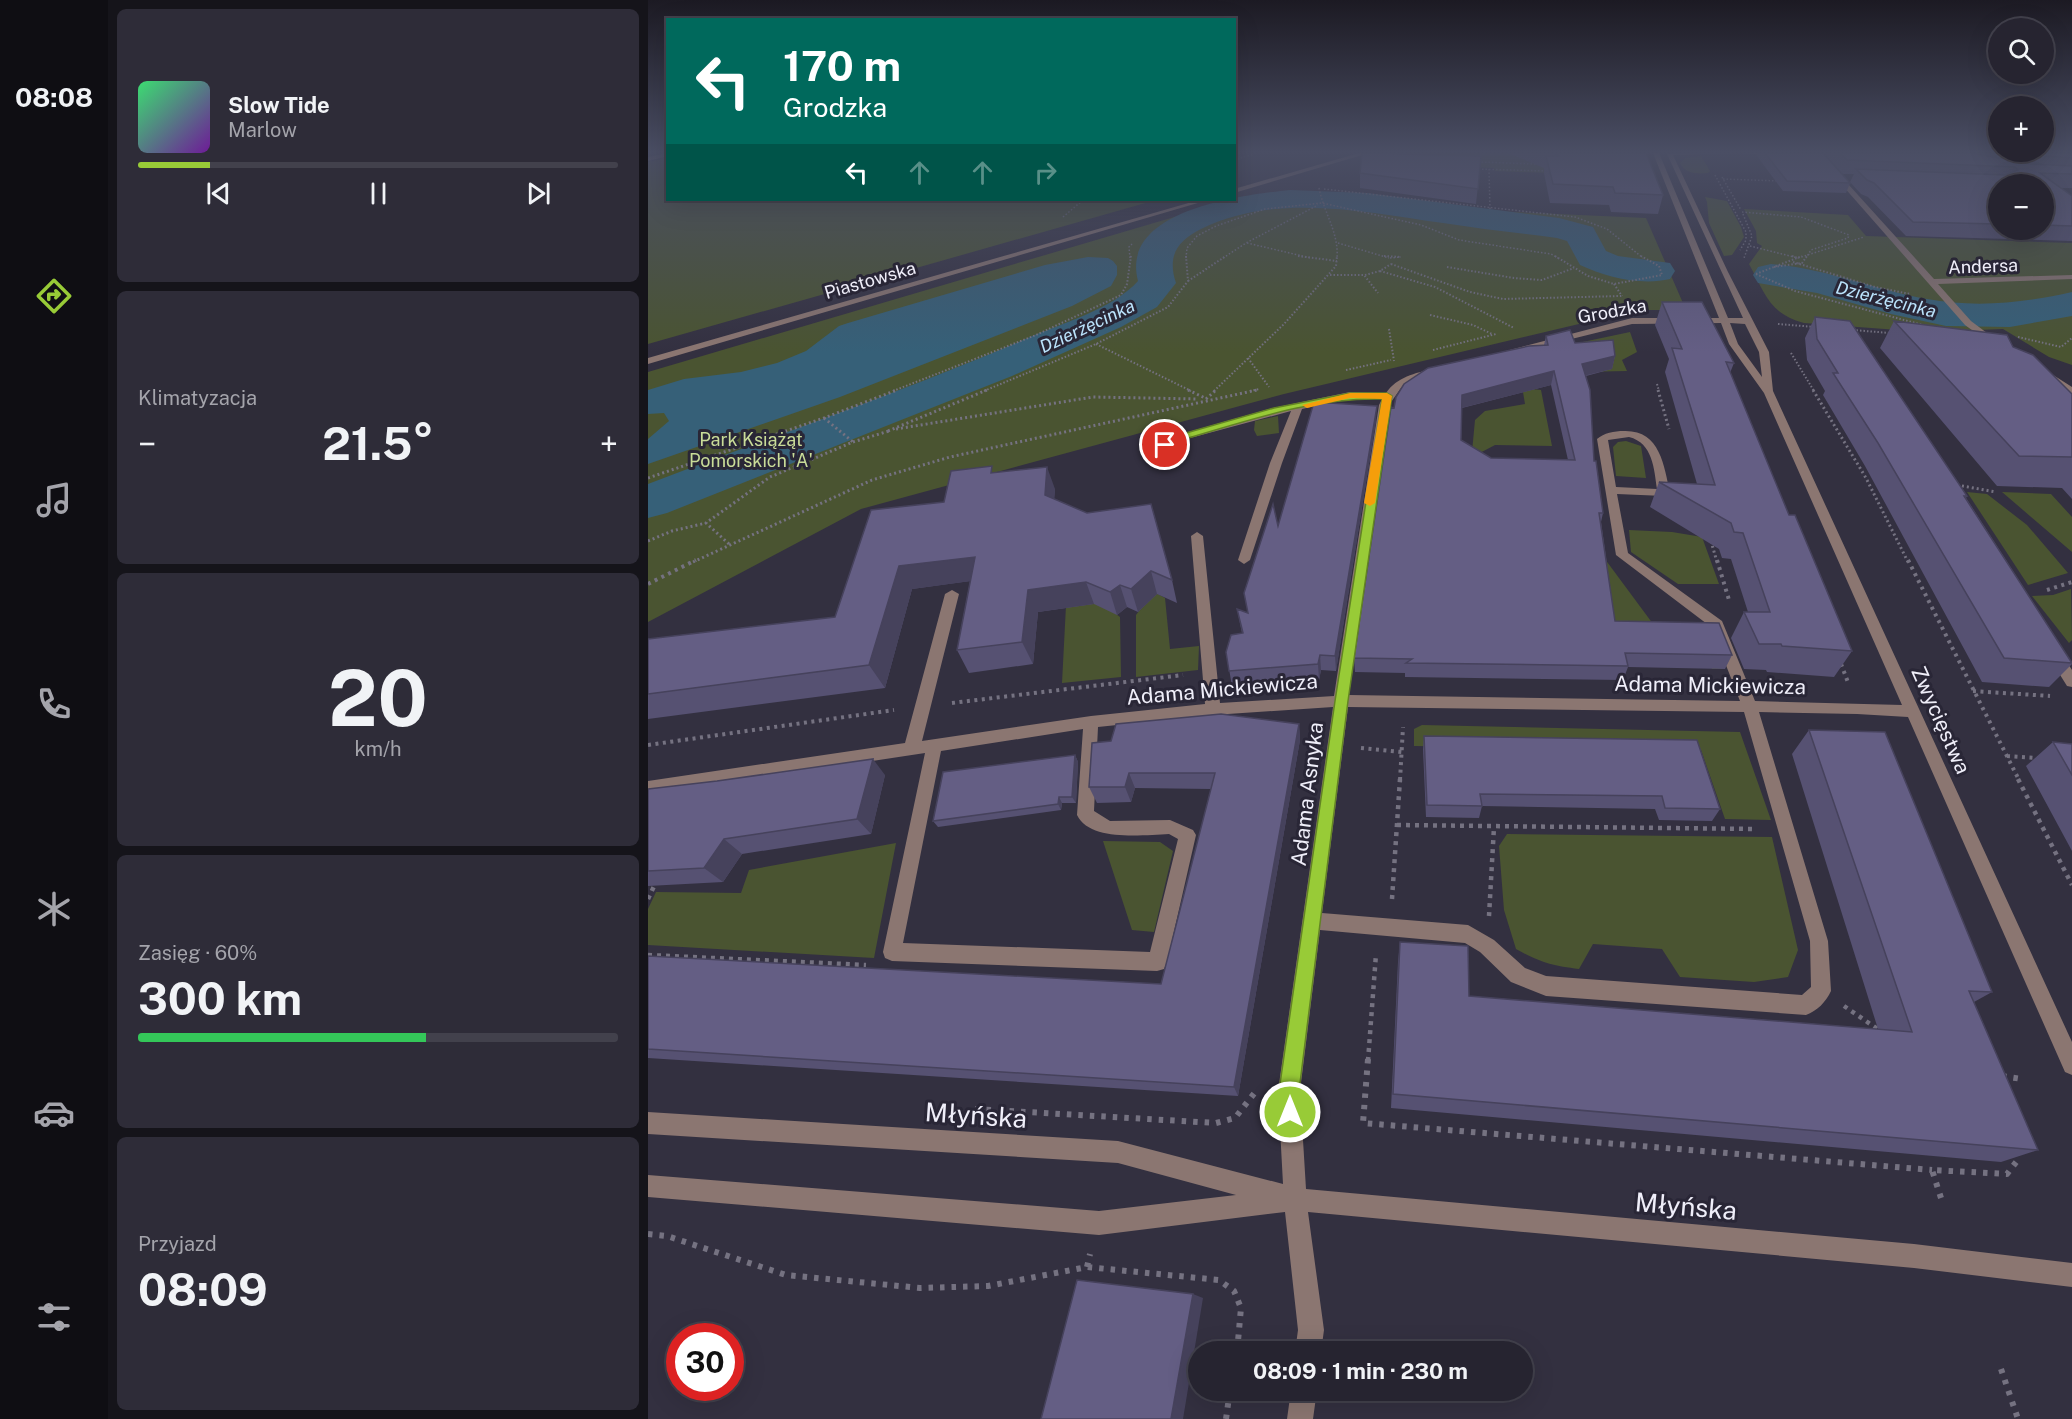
<!DOCTYPE html>
<html lang="pl">
<meta charset="utf-8">
<style>
:root{--surface:#262430;--page:#2e2c38;--text:#f1f3f6;--muted:#a4a4ab;--line:#42414c;--accent:#98cb37}
body{margin:0;font-family:"Public Sans",sans-serif;background:var(--page);color:var(--text);height:100vh;display:flex;flex-direction:column;font-size:22px;white-space:nowrap}
*{box-sizing:border-box;margin:0}
p{font-size:20px;color:var(--muted)}
.icon{flex:none;width:33px;height:33px;fill:none;stroke:currentColor;stroke-width:2;stroke-linecap:round;stroke-linejoin:round}
.map{position:relative;flex:1;overflow:hidden}
.panel{display:flex;flex-direction:column;gap:9px;padding:9px;background:#15141a;width:540px}
.panel>*{flex:none}
.banner{position:absolute;left:18px;top:18px;width:570px;height:183px;border-radius:0px;box-shadow:0 6px 24px #0002,0 0 0 2px var(--line);background:#00695c;color:#fff;overflow:hidden}
.buttons{position:absolute;left:1340px;top:18px;display:grid;gap:12px}
.buttons a{display:grid;place-items:center;width:66px;height:66px;border-radius:50%;background:var(--surface);box-shadow:0 6px 24px #0002,0 0 0 2px var(--line);font-size:30px}
.speed{position:absolute;left:18px;top:1323px;display:flex;gap:12px;font-size:30px;font-weight:700;text-align:center}
.speed>*{display:grid;place-content:center;width:78px;height:78px;border-radius:50%;background:var(--surface);box-shadow:0 6px 24px #0002,0 0 0 2px var(--line);line-height:1}
.speed .limit{border:9px solid #d22;background:#fff;color:#111}
.pin{position:absolute;display:grid;place-items:center;width:51px;height:51px;color:#fff;margin:-26px;border:3px solid #fff;border-radius:50%;box-shadow:0 2px 6px #0007}
.me{position:absolute;width:66px;margin:-33px;rotate:0deg;stroke-linejoin:round;filter:drop-shadow(0 0 4px #0008)}
.turn{display:flex;align-items:center;gap:21px;height:126px;padding:0 18px;font-size:27px}
.turn .icon{width:78px;height:78px;stroke-width:2.5}
.turn b{display:block;font-size:42px;line-height:51px}
.lanes{display:flex;align-items:center;height:57px;padding:0 18px;background:#0003;justify-content:center;gap:30px;direction:ltr}
.lanes .off{opacity:.35}
.big{font-size:45px;font-weight:700;line-height:1.1}
.panel .tile{flex:1;display:flex;flex-direction:column;justify-content:center;gap:9px;min-width:0;padding:0 21px;border-radius:9px;background:var(--page)}
.panel .dial{align-items:center;gap:0}
.dial b{font-size:78px;line-height:1}
.song{display:flex;align-items:center;gap:18px}
.cover{width:72px;height:72px;border-radius:9px;background:linear-gradient(135deg,hsl(140 70% 55%),hsl(280 70% 35%))}
.played{height:6px;border-radius:3px;background:linear-gradient(90deg,var(--accent) 15%,var(--line) 15%)}
.keys{display:flex;justify-content:space-around;direction:ltr}
.heat{display:flex;justify-content:space-between;align-items:center;font-size:33px;direction:ltr}
.charge{height:9px;border-radius:4px;background:linear-gradient(90deg,#34c759 60%,var(--line) 0)}
.trip{position:absolute;left:540px;top:1341px;width:345px;height:60px;border-radius:30px;background:var(--surface);box-shadow:0 6px 24px #0002,0 0 0 2px var(--line);font-weight:700;line-height:60px;text-align:center}
main{display:flex;flex:1;min-height:0}
.dock{display:flex;flex-direction:column;width:108px;justify-content:space-around;align-items:center;background:#0f0e13;color:var(--muted)}
.dock .icon{width:42px;height:42px}
.dock .current{color:var(--accent)}
.dock b{font-size:27px;color:var(--text)}
.map>svg:first-child{display:block}
.green{fill:#4a5431}
.water{fill:#366078}
.lines{fill:none;stroke-linecap:round;stroke-linejoin:round}
.river{fill:#366078;fill-rule:evenodd}
.path-far5{stroke:#757281;stroke-width:1.5;stroke-dasharray:1.5 2;stroke-linecap:butt}
.path-far4{stroke:#757281;stroke-width:2;stroke-dasharray:1.5 2;stroke-linecap:butt}
.path-far3{stroke:#757281;stroke-width:3;stroke-dasharray:2 3;stroke-linecap:butt}
.path-far2{stroke:#757281;stroke-width:4;stroke-dasharray:3 4.5;stroke-linecap:butt}
.path-far1{stroke:#757281;stroke-width:4.5;stroke-dasharray:4 5;stroke-linecap:butt}
.path{stroke:#757281;stroke-width:6;stroke-dasharray:4.5 7;stroke-linecap:butt}
.minor{fill:#8b7671;fill-rule:evenodd}
.wall{fill:#565172;fill-rule:evenodd}
.shaded-wall{fill:#46425c}
.building{fill:#645e84;stroke:#46425c;stroke-width:1.5;fill-rule:evenodd}
.route{fill:#98cb37;stroke:#638424;stroke-width:1.5}
.slow{fill:#f59e0b}
.labels{text-anchor:middle;dominant-baseline:central;stroke-width:6;stroke-linejoin:round;paint-order:stroke}
.far-street-label{font-size:18px;fill:#efeef9;stroke:#292636}
.far-water-label{font-size:18px;font-style:italic;fill:#bbe3fc;stroke:#292636}
.far-park-label{font-size:18px;fill:#c9dc98;stroke:#292636}
.street-label{font-size:21px;fill:#efeef9;stroke:#292636}
.near-street-label{font-size:26px;fill:#efeef9;stroke:#292636}
</style>
<main>
<nav class="dock">
<b>08:08</b>
<svg class="icon current" aria-label="directions" viewBox="0 0 24 24"><path d="M12 3l9 9-9 9-9-9zM9 14v-3h6M13 9l2 2-2 2"/></svg>
<svg class="icon" aria-label="music" viewBox="0 0 24 24"><path d="M9 18V5l10-2v13"/><circle cx="6" cy="18" r="3"/><circle cx="16" cy="16" r="3"/></svg>
<svg class="icon" aria-label="phone" viewBox="0 0 24 24"><path d="M5 4h4l2 5-3 2q2 4 5 5l2-3 5 2v4C11 20 4 13 5 4z"/></svg>
<svg class="icon" aria-label="climate" viewBox="0 0 24 24"><path d="M12 3v18M4 7l16 10M4 17L20 7"/></svg>
<svg class="icon" aria-label="car" viewBox="0 0 24 24"><path d="M5 17H2v-5l4-1 3-4h7l3 4 3 1v5h-3M9 17h6M6 11h13"/><circle cx="7" cy="17" r="2"/><circle cx="17" cy="17" r="2"/></svg>
<svg class="icon" aria-label="filters" viewBox="0 0 24 24"><path d="M4 7h16M4 17h16"/><circle cx="9" cy="7" r="2"/><circle cx="15" cy="17" r="2"/></svg>
</nav>
<section class="panel">
<div class="tile">
<div class="song"><i class="cover"></i><div><b>Slow Tide</b><p>Marlow</p></div></div>
<div class="played"></div>
<div class="keys"><svg class="icon" aria-label="previous" viewBox="0 0 24 24"><path d="M18 5L8 12l10 7zM5 5v14"/></svg><svg class="icon" aria-label="pause" viewBox="0 0 24 24"><path d="M8 5v14M16 5v14"/></svg><svg class="icon" aria-label="next" viewBox="0 0 24 24"><path d="M6 5l10 7-10 7zM19 5v14"/></svg></div>
</div>
<div class="tile"><p>Klimatyzacja</p>
<div class="heat"><a>−</a><b class="big">21.5°</b><a>+</a></div>
</div>
<div class="tile dial"><b>20</b><p>km/h</p></div>
<div class="tile"><p>Zasięg · 60%</p><b class="big">300 km</b><div class="charge"></div></div>
<div class="tile"><p>Przyjazd</p><b class="big">08:09</b></div>
</section>
<div class="map">
<svg width="1424" height="1419" viewBox="0 0 1424 1419">
<rect width="100%" height="100%" fill="#333040"/>
<path class="green" d="M745,153H975L983,176L847,171L846,168L730,164L718,161Z
M1053,156L1062,171L1060,173C1049,174 1037,174 1032,163L1037,158Z
M19,158L20,200H508L0,344V162Z
M649,192L683,193L821,210L998,218L1038,310H990L636,394L213,509L0,622V372L584,200Z
M1057,197L1079,201L1093,227L1096,237L1084,255L1076,256L1061,223L1059,202Z
M1096,209L1200,215L1218,236L1424,243V365L1401,357L1355,329L1277,332L1156,323C1121,314 1117,293 1101,264L1114,246L1109,243L1108,231Z
M982,332L989,352L974,360L979,371L931,372L911,347Z
M884,389L893,390L904,446L847,445L828,455L824,452L827,420L837,411L877,404L875,392Z
M630,416L631,433L609,436L606,430L607,421Z
M978,441L993,446L998,478L968,476L965,447L970,442Z
M1319,492L1339,494L1379,525L1420,573L1380,585Z
M1354,492L1403,494L1424,517V552Z
M422,528L470,601L468,614L472,617L473,677L414,683Z
M981,530L1024,532L1054,537L1071,584H1030L983,552Z
M951,551L1008,628H1052L1064,642L1075,669H1064L1053,637L963,635Z
M1423,589L1424,640L1421,643L1384,596L1405,595Z
M510,594L517,598L522,649L551,646L550,670L488,677V615L491,611L487,598Z
M774,725L1092,732L1123,820L1077,819L1053,750L766,746V729Z
M859,834L1124,837L1150,950L1140,977L1106,982L1032,977L1014,949L945,944L931,969C904,966 891,962 868,949L856,910L851,846Z
M455,841L512,842L525,851L506,932L484,930Z
M248,843L226,958L0,945V909L8,892L93,893L101,870Z"/>
<path class="water" d="M440,257L460,258L465,261L469,266V275L463,286L424,306L192,397L0,464V439L21,421L16,413L0,414V390L36,379L93,372L129,363L158,351L191,326L200,323L397,265Z"/>
<g class="lines">
<path class="river" d="M642,190L719,193L911,218L945,227L958,251L970,256L1022,263L1027,271L1022,279C993,286 958,277 932,265L919,241L909,238C871,233 833,229 795,223C717,212 628,192 553,229C529,241 519,256 528,283L509,307L473,327L364,376L19,513L0,518V484C127,435 257,391 382,337C415,323 466,308 490,281C471,209 597,195 642,190Z
M1123,264C1177,268 1226,290 1279,299C1328,308 1376,303 1424,292V316L1362,327L1298,326L1243,314L1169,293L1110,283L1105,275L1110,267Z"/>
<path class="path-far5" d="M586,160L606,154
M830,162L888,164
M827,169L900,171
M841,169L842,210
M1067,175L1098,232V240L1092,250
M1074,177L1093,210
M1075,179L1131,181
M671,188C676,213 691,233 689,258
M676,189L927,217L959,229L995,258
M1094,212L1153,217L1201,235L1200,238L1163,250L1158,258
M1095,214L1104,236L1096,258
M415,217L435,200
M599,243L663,258
M690,243L741,258
M1102,246L1150,258
M482,258L481,247L484,244
M538,258L539,248L549,236L568,226L617,209L674,203L773,225L811,240L903,254L910,258
M575,258L598,243L670,205
M742,258L753,257
M1150,258L1216,237"/>
<path class="path-far4" d="M650,256L689,261
M736,256L753,257
M907,256L940,276L966,284L1014,275L1011,266L993,256
M1144,256L1150,258
M1145,262L1227,287L1262,294
M743,264L822,292L855,299L973,296
M799,267L866,278L894,280L926,268
M1126,267L1154,263L1159,256
M732,271L787,287L866,328
M1108,274L1147,291L1275,325
M1108,274L1154,256
M682,275H716L730,293
M717,275L732,271L743,264
M540,281L578,256
M966,284L974,296
M782,315L825,325L844,334
M1130,324L1167,327
M741,329L746,361
M1205,330L1242,333
M1370,337L1413,347L1424,338
M448,344L543,391
M785,350L848,334
M1143,353L1166,391
M600,358L621,387
M698,370L743,360
M1009,384L1011,391
M245,391L388,335L473,295L479,284L483,256
M336,391L448,344L520,307L540,281L538,256
M566,391L636,324L688,266L689,256
M602,391L611,389"/>
<path class="path-far3" d="M540,390L557,398
M1010,390L1021,429
M1165,390L1218,478L1260,562
M558,399L568,390
M176,418L205,442
M248,429L445,397L550,399
M240,431L339,390
M0,478L176,418L249,390
M1309,485L1348,492
M0,541L24,531L58,523
M1063,541L1069,562
M81,544L58,523L122,477L205,442L241,431
M45,562L224,480L302,457L609,390"/>
<path class="path-far2" d="M1069,560L1081,600
M1260,560L1371,780
M0,584L48,560
M1399,590L1424,582
M1193,664L1201,685
M1325,691L1402,696
M304,703L535,675
M0,745L246,710
M713,748L754,752
M1359,756L1390,758
M752,780L755,727"/>
<path class="path-far1" d="M1370,779L1424,885
M749,825L1109,829
M0,899L8,882
M744,899L752,779
M841,916L846,827
M0,955L218,965
M1196,1006L1231,1030
M720,1061L728,954"/>
<path class="path" d="M720,1059L715,1123L1284,1170
M1354,1076L1374,1079
M327,1109L568,1123L587,1118L608,1091
M1293,1198L1284,1170L1359,1174L1369,1161V1151
M0,1234L19,1236L138,1275L272,1288L340,1286L439,1267L571,1280L586,1291L593,1308L589,1352
M439,1267L442,1254
M1353,1369L1370,1419
M578,1419L582,1390"/>
<path class="minor" d="M20,153V156L0,161V157Z
M711,153H721L586,193V189Z
M1005,153H1011L1080,318H1095L1019,154L1089,153L1025,155L1080,272L1121,352L1125,391L1424,1042V1075L1417,1072L1260,717L1209,714L1111,712L1180,941L1183,991C1178,1002 1169,1011 1158,1015L898,996L863,982L832,952L817,943L672,930L652,1091L658,1189L1266,1244L1424,1263V1287L1266,1268L660,1212L676,1330L673,1352H647L650,1330L637,1212L451,1235L0,1197V1175L451,1211L588,1195L470,1163L0,1134V1112L470,1141L635,1184L630,1091L685,707L565,715L450,727L446,811L462,821L522,820L545,830L548,835L519,962L516,969L509,971L244,961L237,958L235,952L277,753L0,795V781L257,743L297,594L304,590L311,594L274,741L443,716L557,704L543,536L549,532L555,536L572,703L686,696L731,405L734,399L702,398L654,409L634,463L602,560L596,564L590,560L622,463L643,411L531,441L520,451L519,470H511L508,458L509,451L523,437L625,408L702,392L738,393C749,377 767,373 785,369L790,372L753,388L741,405L701,695L1092,701L1063,627L968,555L949,439C956,433 966,431 976,431C1012,430 1016,465 1022,493L1016,496L969,494L980,553L1074,621L1107,701L1254,705L1116,393L1081,344L1073,323L984,324L863,354L858,351L984,318H1071ZM1082,323L1097,324L1111,352L1114,377L1090,344ZM981,437C1005,443 1006,469 1009,489L968,487L960,440ZM700,707L1096,712L1162,941L1163,987L1154,995L898,976L877,968L846,940L820,925L674,913ZM435,729L429,815C442,842 495,835 521,834L530,839L502,952L255,943L293,751Z
M1094,153H1131L1132,154L1129,156Z
M1166,153H1172L1286,279L1424,275V279L1290,284L1323,321L1351,342L1343,344L1317,325Z
M551,200H560L0,364V358Z
M1402,373L1424,387V395L1399,378V374Z
M1406,649L1411,650L1424,670V687L1419,686L1399,654Z
M643,1390H669L665,1419H639Z"/>
</g>
<path class="wall" d="M860,153H998L1015,195L1010,214L963,212L961,205L902,203L896,173V168Z
M1110,153H1424V188H1412L1424,196V241L1258,236L1220,197L1213,194L1202,182L1206,174H1194L1202,183L1198,193L1135,191L1109,156ZM1350,184H1395V230H1350Z
M833,156L828,204L712,188V173Z
M1014,302L1086,363L1082,373L1141,515L1204,651L1186,677L1119,672L1118,670L1096,669L1083,638L1096,612H1100L1083,559L1074,558L1071,549L1002,507L1011,482L1049,484L1017,372L1021,359L1007,325Z
M1167,317L1319,496L1318,498L1424,663V664L1401,687L1334,682L1217,466L1175,395L1177,391L1159,360L1157,338Z
M1246,321L1365,347L1424,394V499L1414,488L1349,486L1232,348Z
M898,336L927,343L967,356L964,369L938,376L946,461L955,513L953,522L967,621L1084,655L1077,669L980,667L975,680L757,677V673L707,672L706,658L746,408L896,345ZM903,385L920,460L843,458L813,440L814,408Z
M728,420L688,671L673,670L671,680L584,686L578,652L594,633L589,609L599,613L630,526Z
M347,473L407,489L406,499L524,580L529,603L509,594L490,612L479,607L469,615L446,604L390,612L385,664L321,673L309,650L322,581L264,589L237,688L0,719V639L187,617L296,502Z
M651,724L652,740L590,1096L0,1058V956L513,984L563,789L487,788L483,802L449,803L441,787L444,743Z
M1161,730L1344,992L1326,1002L1390,1150L1353,1162L743,1108L750,962L752,942L821,996L1230,1029L1144,754Z
M776,736L1072,809L1064,821L1011,820L1007,809L834,806L831,818L778,817L775,749Z
M1405,742L1424,744V851L1378,766Z
M427,755L430,762L428,803H414L413,810L290,827L285,821Z
M237,775L223,834L94,854L75,882L0,886V789Z"/>
<path class="shaded-wall" d="M967,356L964,369L931,377L934,364Z
M906,371L903,385L813,408L814,395Z
M729,406L728,420L688,671L687,656Z
M399,467L407,489L405,517L397,495Z
M327,557L338,579L264,589L237,688L221,665L251,566Z
M503,571L509,594L490,612L483,589Z
M438,582L446,604L390,612L385,664L374,642L380,590Z
M472,585L479,607L469,615L462,592Z
M672,655L673,670L671,680L670,664Z
M651,724L652,740L590,1096L586,1087Z
M427,755L430,762L428,803L424,797Z
M225,759L237,775L223,834L209,819Z
M481,773L487,788L483,802L477,787Z
M411,797L414,803L413,810L410,804Z
M76,839L94,854L75,882L56,868Z
M545,1294L555,1298L535,1419H523Z"/>
<path class="building" d="M714,153L833,156L830,189L712,173Z
M905,153H998L1015,195L967,193L965,187L905,184L898,156H912Z
M1117,153H1175L1202,183L1139,181Z
M1192,153H1324L1382,164L1424,166V174L1392,173L1424,196V226L1395,225V184H1350V224L1265,222L1226,183L1219,180L1208,169L1357,175L1370,170L1367,167L1199,160Z
M1367,153H1424V158L1383,155Z
M1014,302H1054L1086,363L1078,362L1141,515H1147L1204,651L1134,646L1133,644H1111L1096,612H1122L1095,533L1086,532L1083,523L1011,482L1067,485L1024,348L1034,349Z
M1167,317L1202,321L1319,496H1316L1424,663L1356,658L1230,443L1185,373H1190L1169,339Z
M1246,321L1359,335L1365,347L1385,355L1424,394V457L1371,456Z
M922,330L927,343L965,340L967,356L934,364L942,390L946,461H948L955,513H951L967,621L1071,623L1084,655L977,653L980,666L758,663L764,659L706,658L743,407L746,408L748,397L756,384L780,368L881,346L900,345L898,336ZM906,371L927,460L843,458L813,440L814,395Z
M666,402L729,406L687,656L672,655L670,664L581,671L578,652L583,635L595,633L589,609L600,613L596,593L608,556L625,504L630,526Z
M344,466L343,473L399,467L397,495L439,513L503,504L524,580L503,571L483,589L472,585L462,592L438,582L380,590L374,642L309,650L327,557L251,566L221,665L0,694V639L187,617L223,510L296,502L303,471Z
M573,714L651,724L586,1087L0,1049V956L513,984L567,773H481L477,787H441L444,743L463,741L468,724Z
M1161,730L1237,732L1344,992L1321,991L1390,1150L745,1094L752,942L820,946L821,996L1264,1032Z
M776,736L1049,740L1072,809L1017,808L1014,796L832,794L834,806L779,805Z
M1405,742L1424,744V775Z
M427,755L424,797H411L410,804L285,821L295,772Z
M225,759L209,819L76,839L56,868L0,871V789L69,781Z
M429,1280L545,1294L523,1419H393Z"/>
<linearGradient id="sky" x2="0" y2="1"><stop stop-color="#1c1a23"/><stop offset="0.43" stop-color="#4a4e64"/><stop offset="1" stop-color="#4a4e64" stop-opacity="0"/></linearGradient>
<rect width="1424" height="352" fill="url(#sky)"/>
<path class="route" d="M702,393H739L744,396L700,701L651,1091L652,1112L649,1119L642,1122L635,1119L633,1112L631,1091L687,701L734,399C665,397 597,422 530,441L521,447L512,445L524,437L626,408Z"/>
<path class="slow" d="M702,393H739L744,396L727,503L722,506L716,503L734,399L702,398L659,408L654,405Z"/>
<g class="labels">
<g class="far-street-label">
<text transform="translate(1335 266) rotate(-2)">Andersa</text>
<text transform="translate(222 280) rotate(-16)">Piastowska</text>
<text transform="translate(964 311) rotate(-10)">Grodzka</text>
</g>
<g class="far-water-label">
<text transform="translate(1238 299) rotate(14)">Dzierżęcinka</text>
<text transform="translate(439 326) rotate(-25)">Dzierżęcinka</text>
</g>
<g class="far-park-label">
<text x="103" y="439">Park Książąt<tspan x="103" dy="21">Pomorskich 'A'</tspan></text>
</g>
<g class="street-label">
<text transform="translate(1062 685) rotate(1)">Adama Mickiewicza</text>
<text transform="translate(574 689) rotate(-5)">Adama Mickiewicza</text>
<text transform="translate(1293 720) rotate(66)">Zwycięstwa</text>
<text transform="translate(659 794) rotate(-83)">Adama Asnyka</text>
</g>
<g class="near-street-label">
<text transform="translate(328 1115) rotate(4)">Młyńska</text>
<text transform="translate(1038 1206) rotate(5)">Młyńska</text>
</g>
</g>
</svg>
<div class="buttons">
<a><svg class="icon" aria-label="search" viewBox="0 0 24 24"><circle cx="10" cy="10" r="6"/><path d="M15 15l6 6"/></svg></a>
<a>+</a>
<a>−</a>
</div>
<div class="speed"><div class="limit">30</div></div>
<div class="pin" style="left:517px;top:445px;background:#d93025"><svg class="icon" aria-label="arrive" viewBox="0 0 24 24"><path d="M6 21V4h12l-3 4 3 4H6"/></svg></div>
<svg class="me" style="left:642px;top:1112px" viewBox="-20 -20 40 40"><circle r="17" fill="#98cb37" stroke="#fff" stroke-width="3"/><path d="M0-11L8 9 0 5-8 9z" fill="#fff"/></svg>
<div class="trip">08:09 · 1 min · 230 m</div>
<div class="banner">
<div class="turn"><svg class="icon" aria-label="left" viewBox="0 0 24 24"><path d="M17 20v-9H6M10 6l-5 5 5 5"/></svg><div><b>170 m</b>Grodzka</div></div>
<div class="lanes"><svg class="icon" aria-label="left" viewBox="0 0 24 24"><path d="M17 20v-9H6M10 6l-5 5 5 5"/></svg><svg class="icon off" aria-label="ahead" viewBox="0 0 24 24"><path d="M12 20V5M6 11l6-6 6 6"/></svg><svg class="icon off" aria-label="ahead" viewBox="0 0 24 24"><path d="M12 20V5M6 11l6-6 6 6"/></svg><svg class="icon off" aria-label="right" viewBox="0 0 24 24"><path d="M7 20v-9h11M14 6l5 5-5 5"/></svg></div>
</div>
</div>
</main>
